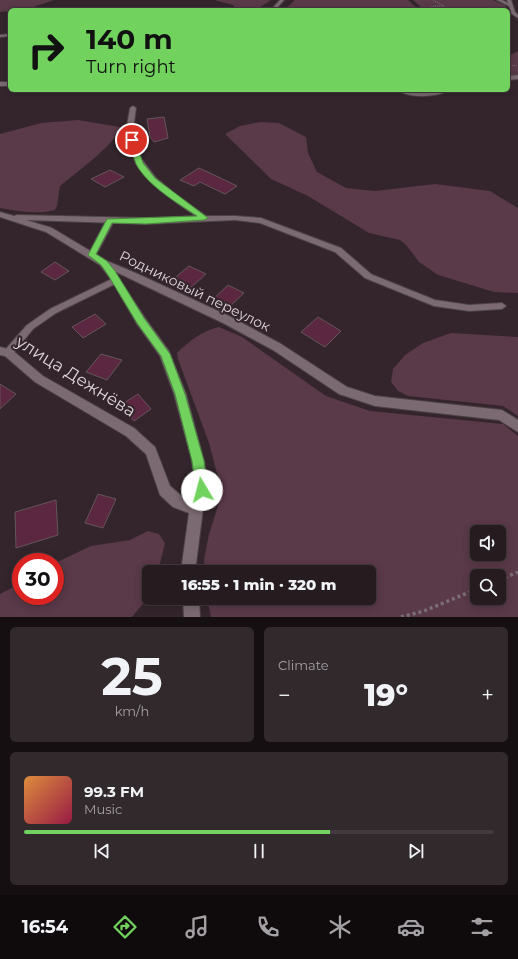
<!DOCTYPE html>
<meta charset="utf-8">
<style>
:root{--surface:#261c20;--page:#32292d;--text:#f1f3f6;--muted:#a4a1a5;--line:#423a3e;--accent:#71d25e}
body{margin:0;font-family:Montserrat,sans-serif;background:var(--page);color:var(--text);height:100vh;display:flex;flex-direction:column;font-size:15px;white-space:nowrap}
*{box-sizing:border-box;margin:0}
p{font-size:13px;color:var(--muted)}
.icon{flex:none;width:22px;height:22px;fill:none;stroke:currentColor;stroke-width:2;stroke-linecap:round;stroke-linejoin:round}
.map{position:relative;height:617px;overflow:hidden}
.side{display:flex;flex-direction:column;gap:10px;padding:10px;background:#150f12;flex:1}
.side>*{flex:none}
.top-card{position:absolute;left:8px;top:8px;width:502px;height:84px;border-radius:6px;box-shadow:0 2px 10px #0003,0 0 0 1px var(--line);background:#71d25e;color:#111;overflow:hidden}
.fabs{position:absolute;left:470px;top:525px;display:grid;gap:8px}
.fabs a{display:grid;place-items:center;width:36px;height:36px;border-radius:6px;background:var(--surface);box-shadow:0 2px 10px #0003,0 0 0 1px var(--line);font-size:20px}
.speed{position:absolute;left:12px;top:553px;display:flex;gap:8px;font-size:20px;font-weight:700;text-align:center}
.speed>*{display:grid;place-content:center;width:52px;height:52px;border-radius:50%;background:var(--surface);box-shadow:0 2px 10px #0003,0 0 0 1px var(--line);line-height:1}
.speed .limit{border:6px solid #d22;background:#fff;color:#111}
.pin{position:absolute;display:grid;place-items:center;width:34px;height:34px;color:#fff;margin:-17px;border:2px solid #fff;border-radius:50%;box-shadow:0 1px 4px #0007}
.me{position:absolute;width:44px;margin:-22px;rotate:352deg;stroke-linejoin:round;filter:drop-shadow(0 0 3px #0008)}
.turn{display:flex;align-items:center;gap:14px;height:84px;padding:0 12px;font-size:18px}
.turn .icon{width:52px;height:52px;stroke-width:2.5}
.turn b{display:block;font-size:28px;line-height:34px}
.big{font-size:30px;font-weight:800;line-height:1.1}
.side .card{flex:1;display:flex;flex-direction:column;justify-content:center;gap:6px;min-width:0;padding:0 14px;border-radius:6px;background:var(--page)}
.side .dial{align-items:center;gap:0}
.dial b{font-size:52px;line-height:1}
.song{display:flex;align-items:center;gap:12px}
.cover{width:48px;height:48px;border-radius:6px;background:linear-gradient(135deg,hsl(30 70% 55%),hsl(340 70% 35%))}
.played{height:4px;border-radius:2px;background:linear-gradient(90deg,var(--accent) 65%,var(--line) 65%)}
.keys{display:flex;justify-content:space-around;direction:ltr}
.heat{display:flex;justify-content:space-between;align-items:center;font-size:22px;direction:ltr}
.side .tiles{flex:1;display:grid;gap:10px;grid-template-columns:1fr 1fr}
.card:last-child{grid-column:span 2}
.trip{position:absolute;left:142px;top:565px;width:234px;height:40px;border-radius:6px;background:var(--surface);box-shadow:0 2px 10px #0003,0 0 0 1px var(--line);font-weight:800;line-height:40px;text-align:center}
.tabs{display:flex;height:64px;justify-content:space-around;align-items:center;background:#0f0b0d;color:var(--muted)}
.tabs .icon{width:28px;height:28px}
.tabs .selected{color:var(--accent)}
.tabs b{font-size:18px;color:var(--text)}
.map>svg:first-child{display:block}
.green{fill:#5a3948;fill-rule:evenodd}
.building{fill:#5b2741;stroke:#65555b}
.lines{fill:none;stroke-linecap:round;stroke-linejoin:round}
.service-casing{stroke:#4d4246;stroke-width:2}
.minor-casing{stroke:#4d4246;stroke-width:2}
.path-far1{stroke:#7b6f74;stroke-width:1;stroke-dasharray:1 1;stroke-linecap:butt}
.path{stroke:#7b6f74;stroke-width:3.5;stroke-dasharray:3 3;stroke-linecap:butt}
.service{fill:#7b6a71;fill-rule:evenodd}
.minor{fill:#7b6a71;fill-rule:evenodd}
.route{fill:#71d25e;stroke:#49883d}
.labels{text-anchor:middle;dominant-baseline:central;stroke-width:4;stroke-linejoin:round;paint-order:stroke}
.street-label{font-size:14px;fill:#dfd5d9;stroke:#33252b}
.near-street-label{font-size:17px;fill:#dfd5d9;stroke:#33252b}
</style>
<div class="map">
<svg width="518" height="617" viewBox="0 0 518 617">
<rect width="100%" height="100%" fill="#33252b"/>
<path class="green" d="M0,0H54L27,9L0,12Z
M214,0H271L256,10H237L233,5Z
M295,0H408L419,10H284Z
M413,0H493L505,5L507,10H424Z
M518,51V75L508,76V56Z
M78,120L120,127C118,143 74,174 60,186L57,206L55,210C37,215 18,211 0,208V134L41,123Z
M260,122L279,123L306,137L308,153L317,172L346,188L375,191L435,184L490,191L518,208V293L494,292L438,275L419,262L406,245L400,240L369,233L308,196L271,179L225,134L240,126Z
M219,327L242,337L326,396L370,411L503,424L518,436V617H211L207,598H369V572H205L204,560L209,534L218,506L220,485L209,443L178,359L177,353C189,341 202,331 219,327ZM477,532H499V554H477ZM477,576H499V598H477Z
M451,333L518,337V416L503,406L408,396L398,391L391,382L393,369L405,355L423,343Z
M148,531L159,534L165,543L158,572H149V596L132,617H0V594L21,583V596H55V563L91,546L130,540Z"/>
<path class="building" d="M164,117L168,138L154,142L150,137L147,119Z
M199,168L212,174L237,186L225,194L200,182L194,186L180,180Z
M110,170L124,177L105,187L91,179Z
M55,262L69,271L55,280L41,272Z
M189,266L206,274L188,290L171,281Z
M228,285L244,293L226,310L210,302Z
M95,314L106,324L83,338L72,327Z
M318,317L341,331L325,347L301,332Z
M101,354L122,360L107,380L86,372Z
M0,384L16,394L0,409Z
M138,394L151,409L134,421L121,405Z
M98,494L116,499L103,528L85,523Z
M56,500L58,535L16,548L15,512Z"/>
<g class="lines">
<defs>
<path id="service" d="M280,0H284L275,10H271Z
M497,0H502L508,3L507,0H511L515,12L518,15V18L512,14L509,6Z
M10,34V36L0,37V35Z
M518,75V79L508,80V76Z
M0,82H10V86H0Z
M398,90L417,93L450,90C438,97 409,99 398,90Z
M107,219H113L114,221L95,257H89L88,255Z
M368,273L435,300L469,305L502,303L506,306L502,309L469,311L434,306L365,278L364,276Z
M116,277L119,278L120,280L119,282L56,313L33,329L11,356H5L3,353L5,350L27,325L50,309Z"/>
<path id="minor" d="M133,106L136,108L133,130L140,157L156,178L175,194L206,216H235L261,218L341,248L371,274L373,276L371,278H365L335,252L260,223L235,220L146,224L26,220L52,228L107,261L138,274L231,317L281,344L347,387L375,396L502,410L518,420V432L499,420L375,406L339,394L273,350L223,323L114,271L145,318L169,351L186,394L204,461L209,490L203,509L196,564L197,572H183L182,564L189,513L173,507L160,495L146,454L126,436L35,382L5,356L0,355V347L12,350L43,376L134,428L155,447L170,486L183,497L192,501L195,490L192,461L174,394L160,356L137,324L113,282L100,265L46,232L0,217V212L14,216L17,215L146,218L196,216C165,195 127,171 127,130C127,123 129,115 130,108Z
M183,598H199L200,617H184Z"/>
</defs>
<use href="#service" class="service-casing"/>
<use href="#minor" class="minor-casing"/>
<path class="path-far1" d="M417,10L419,8
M426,10L433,6H444L433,0
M508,65L518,66"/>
<path class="path" d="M499,580L518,572
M401,617L424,611L477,589"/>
<use href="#service" class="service"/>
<use href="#minor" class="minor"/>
</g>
<path class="route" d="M132,138L135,140L143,163L155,178L208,218L204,220L146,224L112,223L96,254L107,261L115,271L144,318L170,354L185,394L204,461L208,490L206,494L202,496L197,494L196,490L192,461L175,394L161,356L137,323L108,275L101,265L88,255L107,219L197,216C177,203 147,185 136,164C133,156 131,148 128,140Z"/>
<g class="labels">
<g class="street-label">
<text transform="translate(195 291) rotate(26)">Родниковый переулок</text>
</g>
<g class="near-street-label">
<text transform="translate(76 376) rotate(32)">улица Дежнёва</text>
</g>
</g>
</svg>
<div class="fabs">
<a><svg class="icon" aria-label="sound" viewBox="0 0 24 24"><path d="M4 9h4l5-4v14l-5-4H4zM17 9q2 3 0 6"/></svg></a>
<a><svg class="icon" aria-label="search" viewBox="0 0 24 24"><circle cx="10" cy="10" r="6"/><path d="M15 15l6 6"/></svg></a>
</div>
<div class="speed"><div class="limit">30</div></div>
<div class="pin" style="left:132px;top:140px;background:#d93025"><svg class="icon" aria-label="arrive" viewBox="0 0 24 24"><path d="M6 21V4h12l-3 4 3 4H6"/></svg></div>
<svg class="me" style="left:202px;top:490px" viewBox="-20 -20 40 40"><circle r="19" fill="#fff"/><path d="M0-13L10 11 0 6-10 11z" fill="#71d25e"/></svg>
<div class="trip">16:55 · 1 min · 320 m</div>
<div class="top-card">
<div class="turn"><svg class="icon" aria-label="right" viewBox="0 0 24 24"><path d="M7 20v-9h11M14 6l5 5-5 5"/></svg><div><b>140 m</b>Turn right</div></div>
</div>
</div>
<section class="side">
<div class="tiles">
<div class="card dial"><b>25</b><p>km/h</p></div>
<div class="card"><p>Climate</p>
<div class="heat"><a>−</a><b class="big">19°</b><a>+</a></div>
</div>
<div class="card">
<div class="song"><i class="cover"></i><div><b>99.3 FM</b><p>Music</p></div></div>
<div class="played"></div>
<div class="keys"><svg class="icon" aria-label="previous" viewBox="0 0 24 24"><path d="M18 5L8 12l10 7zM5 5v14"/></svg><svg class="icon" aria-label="pause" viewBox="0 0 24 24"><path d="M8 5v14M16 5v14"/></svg><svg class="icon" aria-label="next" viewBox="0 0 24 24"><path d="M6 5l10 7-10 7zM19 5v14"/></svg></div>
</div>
</div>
</section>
<nav class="tabs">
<b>16:54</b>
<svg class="icon selected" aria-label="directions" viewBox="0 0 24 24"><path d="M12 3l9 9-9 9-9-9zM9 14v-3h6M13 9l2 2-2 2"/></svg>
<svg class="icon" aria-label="music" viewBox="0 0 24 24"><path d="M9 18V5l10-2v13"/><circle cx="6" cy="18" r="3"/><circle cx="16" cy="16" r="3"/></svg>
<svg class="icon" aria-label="phone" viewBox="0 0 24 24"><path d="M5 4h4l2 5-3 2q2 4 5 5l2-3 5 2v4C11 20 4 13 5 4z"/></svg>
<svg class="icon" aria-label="climate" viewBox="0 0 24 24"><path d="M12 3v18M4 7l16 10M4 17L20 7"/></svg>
<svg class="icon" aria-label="car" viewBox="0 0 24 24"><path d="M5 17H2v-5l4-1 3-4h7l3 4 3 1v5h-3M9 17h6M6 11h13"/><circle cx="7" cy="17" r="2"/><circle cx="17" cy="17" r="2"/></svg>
<svg class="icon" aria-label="filters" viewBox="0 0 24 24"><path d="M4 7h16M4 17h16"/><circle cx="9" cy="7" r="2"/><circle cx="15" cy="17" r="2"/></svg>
</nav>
